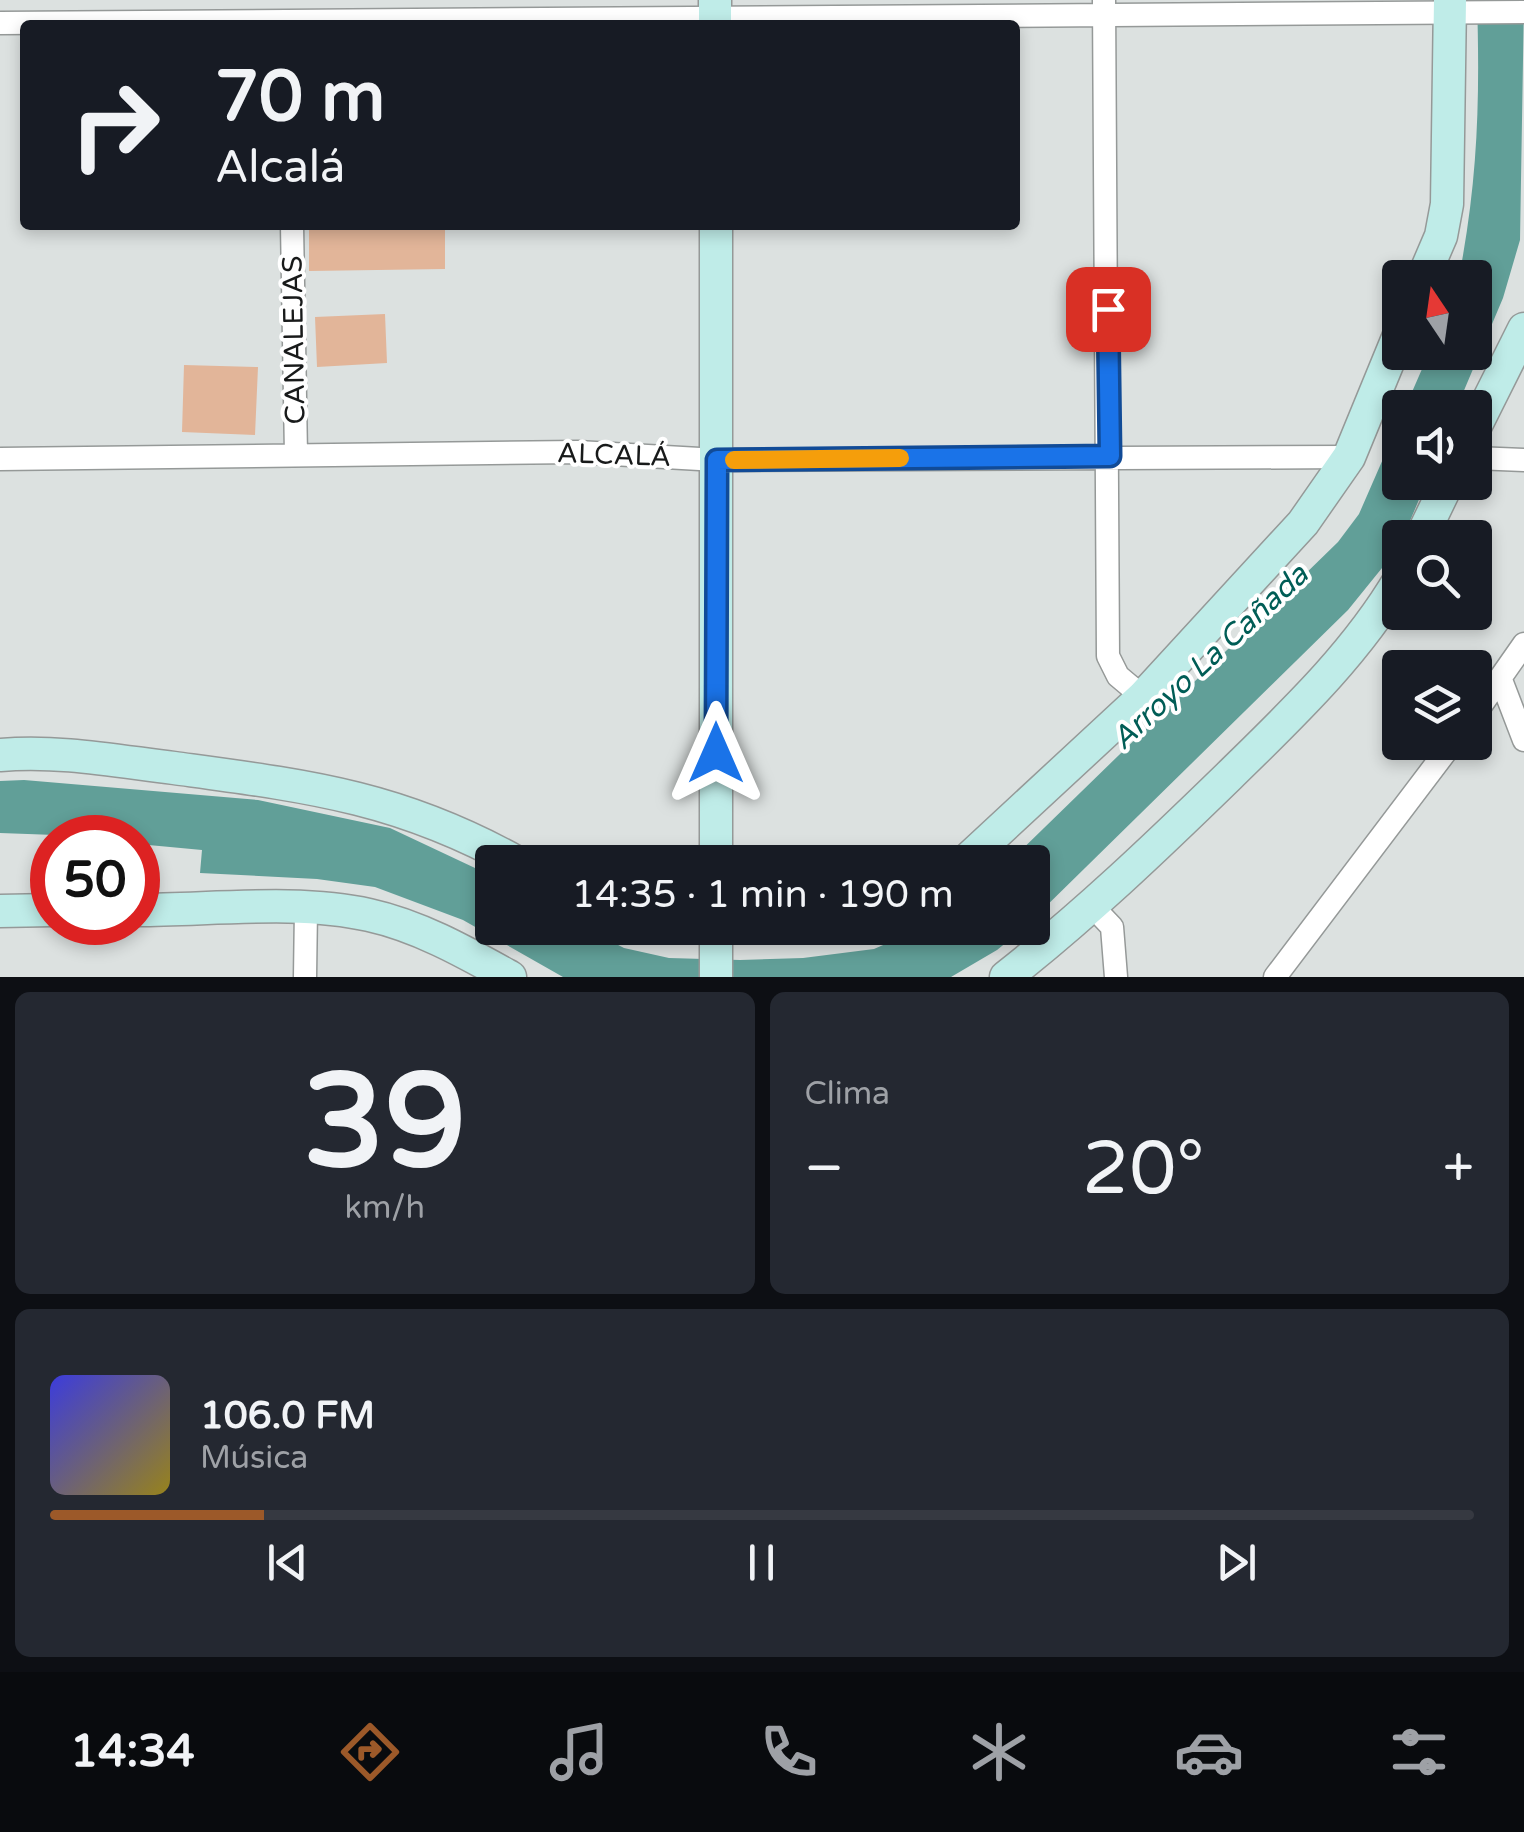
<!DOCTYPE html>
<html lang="es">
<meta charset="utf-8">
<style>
:root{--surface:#171b24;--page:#242831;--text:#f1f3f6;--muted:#9ea1a6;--line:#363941;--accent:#9c5929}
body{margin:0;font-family:"Varela Round",sans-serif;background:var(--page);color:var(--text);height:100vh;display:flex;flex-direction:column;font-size:38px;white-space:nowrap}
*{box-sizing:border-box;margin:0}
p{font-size:32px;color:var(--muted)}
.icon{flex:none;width:55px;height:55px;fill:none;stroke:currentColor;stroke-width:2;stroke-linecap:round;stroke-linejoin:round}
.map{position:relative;height:977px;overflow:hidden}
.details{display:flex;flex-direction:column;gap:15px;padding:15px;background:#0d0f14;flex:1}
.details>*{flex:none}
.top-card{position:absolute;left:20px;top:20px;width:1000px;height:210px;border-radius:10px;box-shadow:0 5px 15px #0003;background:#171b24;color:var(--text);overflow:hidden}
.needle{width:65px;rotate:347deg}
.controls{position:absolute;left:1382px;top:260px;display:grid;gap:20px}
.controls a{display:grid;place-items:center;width:110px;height:110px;border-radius:10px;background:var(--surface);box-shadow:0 5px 15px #0003;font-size:50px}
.speed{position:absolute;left:30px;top:815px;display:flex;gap:20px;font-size:50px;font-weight:700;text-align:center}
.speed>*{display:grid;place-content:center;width:130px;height:130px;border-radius:50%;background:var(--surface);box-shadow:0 5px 15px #0003;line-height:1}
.speed .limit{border:15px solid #d22;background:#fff;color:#111}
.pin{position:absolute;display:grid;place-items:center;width:85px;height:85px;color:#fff;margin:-42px;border-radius:20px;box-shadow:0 5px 15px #0006}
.me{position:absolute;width:110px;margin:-55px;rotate:0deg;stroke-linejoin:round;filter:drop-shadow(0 0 8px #0008)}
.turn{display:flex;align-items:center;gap:35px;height:210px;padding:0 30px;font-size:45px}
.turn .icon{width:130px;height:130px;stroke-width:2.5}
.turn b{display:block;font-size:70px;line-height:85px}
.big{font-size:75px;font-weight:600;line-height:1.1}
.details .tile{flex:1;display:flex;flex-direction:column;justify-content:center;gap:15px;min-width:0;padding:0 35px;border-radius:15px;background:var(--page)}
.details .dial{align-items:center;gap:0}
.dial b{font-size:130px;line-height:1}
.song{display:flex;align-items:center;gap:30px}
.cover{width:120px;height:120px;border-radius:15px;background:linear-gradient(135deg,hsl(240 70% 55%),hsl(50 70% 35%))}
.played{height:10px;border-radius:5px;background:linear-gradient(90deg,var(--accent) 15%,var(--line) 15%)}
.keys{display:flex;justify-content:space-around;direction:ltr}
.heat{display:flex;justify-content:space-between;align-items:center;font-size:55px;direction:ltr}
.details .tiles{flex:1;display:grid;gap:15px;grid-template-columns:1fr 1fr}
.tile:last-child{grid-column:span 2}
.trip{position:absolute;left:475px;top:845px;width:575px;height:100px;border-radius:10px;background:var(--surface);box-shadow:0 5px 15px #0003;font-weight:600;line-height:100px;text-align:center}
.menu{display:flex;height:160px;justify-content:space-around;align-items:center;background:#090b0e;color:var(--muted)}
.menu .icon{width:70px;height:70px}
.menu .selected{color:var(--accent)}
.menu b{font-size:45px;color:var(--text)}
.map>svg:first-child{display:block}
.water{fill:#619f98}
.building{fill:#e2b599}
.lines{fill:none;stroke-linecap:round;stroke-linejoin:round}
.street-casing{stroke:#959998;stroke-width:25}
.secondary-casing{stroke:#959998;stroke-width:35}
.street{stroke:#fff;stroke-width:22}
.secondary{stroke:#bfece8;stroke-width:32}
.route-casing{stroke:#114b97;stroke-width:25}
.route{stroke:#1a73e8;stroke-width:18}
.slow{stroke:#f59e0b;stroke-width:18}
.labels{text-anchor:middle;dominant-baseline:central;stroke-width:8;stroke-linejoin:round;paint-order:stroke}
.street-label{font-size:28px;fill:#181a1a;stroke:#fff}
.water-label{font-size:30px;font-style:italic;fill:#005d56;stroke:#fff}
</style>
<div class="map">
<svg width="1524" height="977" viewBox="0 0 1524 977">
<rect width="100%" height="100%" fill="#dce1e0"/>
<path class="water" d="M1477,0H1524L1520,240L1503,298L1457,407L1405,408L1429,353L1475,352V278L1459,277C1478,179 1480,100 1477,0Z
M1400,420V482L1426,483L1399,547L1348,610L1033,919L1032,862H1009L1338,542L1359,514Z
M24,780L258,800L390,828L492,876V928H585L624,948L669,958L740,960L803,958L874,949L922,928H1024L997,950L951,977H563L463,920L375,887L317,879L200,873L202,850L138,844V838L0,833V781Z"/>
<path class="building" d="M309,225H445V269L309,271Z
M385,314L387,363L317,367L315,317Z
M184,365L258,367L255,435L182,432Z"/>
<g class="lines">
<defs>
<path id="street" d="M1104,0L1108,656L1118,676L1143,697
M0,23L1524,12
M292,225L296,455
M1475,458L1524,460
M0,459L578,452L717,460L1349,457
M1501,680L1524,740
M1475,714L1524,644
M1094,908L1112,927L1116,977
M305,977L306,909
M1275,977L1453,742"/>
<path id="secondary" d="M715,0V25
M716,225V862
M1423,278L1441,236L1447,204L1450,0
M1475,427L1524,329
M1421,538L1448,482
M0,755C59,750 116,761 174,768C306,786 397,796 516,862
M965,862L1143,697L1303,523L1349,457L1400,333
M138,910C209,910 300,899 369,915C419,926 465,952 510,977
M0,911L52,910
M716,928V977
M1006,977C1085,915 1156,847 1229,776C1291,715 1355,655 1400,579"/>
</defs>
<use href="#street" class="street-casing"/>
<use href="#secondary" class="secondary-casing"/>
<use href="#street" class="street"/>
<use href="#secondary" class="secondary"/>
</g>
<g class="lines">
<defs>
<path id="route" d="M716,753L717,460L1110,456L1108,309"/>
</defs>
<use href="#route" class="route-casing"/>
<use href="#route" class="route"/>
<path class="slow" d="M734,460L900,458"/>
</g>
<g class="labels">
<g class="street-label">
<text transform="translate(294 340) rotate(-91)">CANALEJAS</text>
<text transform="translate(614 455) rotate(2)">ALCALÁ</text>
</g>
<g class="water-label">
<text transform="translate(1210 657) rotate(-43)">Arroyo La Cañada</text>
</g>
</g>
</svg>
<div class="controls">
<a><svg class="needle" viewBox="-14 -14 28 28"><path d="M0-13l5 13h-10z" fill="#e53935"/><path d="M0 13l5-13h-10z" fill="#9ea1a6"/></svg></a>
<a><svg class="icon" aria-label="sound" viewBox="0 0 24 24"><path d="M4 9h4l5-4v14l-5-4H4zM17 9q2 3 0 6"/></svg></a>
<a><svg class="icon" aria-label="search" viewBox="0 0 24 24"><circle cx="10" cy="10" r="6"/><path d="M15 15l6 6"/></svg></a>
<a><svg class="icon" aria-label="layers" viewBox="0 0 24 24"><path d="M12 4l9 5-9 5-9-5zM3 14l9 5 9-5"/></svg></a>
</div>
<div class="speed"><div class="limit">50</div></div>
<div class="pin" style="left:1108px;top:309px;background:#d93025"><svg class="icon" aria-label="arrive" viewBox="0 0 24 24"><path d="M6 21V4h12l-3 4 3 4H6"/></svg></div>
<svg class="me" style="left:716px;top:753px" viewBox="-20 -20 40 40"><path d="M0-17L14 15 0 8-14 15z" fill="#1a73e8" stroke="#fff" stroke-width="4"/></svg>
<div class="trip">14:35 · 1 min · 190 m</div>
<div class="top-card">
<div class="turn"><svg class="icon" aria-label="right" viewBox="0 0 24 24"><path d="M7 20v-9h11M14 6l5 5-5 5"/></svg><div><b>70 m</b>Alcalá</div></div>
</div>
</div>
<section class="details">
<div class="tiles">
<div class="tile dial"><b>39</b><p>km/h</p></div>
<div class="tile"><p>Clima</p>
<div class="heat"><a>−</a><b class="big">20°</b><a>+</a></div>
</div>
<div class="tile">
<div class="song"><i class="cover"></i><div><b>106.0 FM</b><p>Música</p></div></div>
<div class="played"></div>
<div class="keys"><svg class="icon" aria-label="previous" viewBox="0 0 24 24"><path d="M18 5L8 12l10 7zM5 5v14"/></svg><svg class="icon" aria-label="pause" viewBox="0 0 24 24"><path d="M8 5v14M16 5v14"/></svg><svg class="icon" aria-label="next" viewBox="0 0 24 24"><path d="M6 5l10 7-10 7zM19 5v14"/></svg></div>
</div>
</div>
</section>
<nav class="menu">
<b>14:34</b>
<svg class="icon selected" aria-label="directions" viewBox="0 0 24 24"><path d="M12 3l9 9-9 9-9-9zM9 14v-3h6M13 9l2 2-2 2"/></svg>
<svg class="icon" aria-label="music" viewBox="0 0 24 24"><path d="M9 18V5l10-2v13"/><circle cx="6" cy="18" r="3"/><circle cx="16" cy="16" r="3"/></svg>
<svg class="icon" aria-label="phone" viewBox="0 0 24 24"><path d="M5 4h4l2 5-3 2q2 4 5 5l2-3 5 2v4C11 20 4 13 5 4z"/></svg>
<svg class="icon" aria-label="climate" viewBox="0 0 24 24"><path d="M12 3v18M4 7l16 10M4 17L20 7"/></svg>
<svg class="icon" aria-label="car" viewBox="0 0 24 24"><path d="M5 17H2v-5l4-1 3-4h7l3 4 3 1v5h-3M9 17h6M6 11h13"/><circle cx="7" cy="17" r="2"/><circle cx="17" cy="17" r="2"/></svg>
<svg class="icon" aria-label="filters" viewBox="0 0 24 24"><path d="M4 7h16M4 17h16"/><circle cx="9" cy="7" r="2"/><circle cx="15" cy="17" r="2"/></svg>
</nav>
